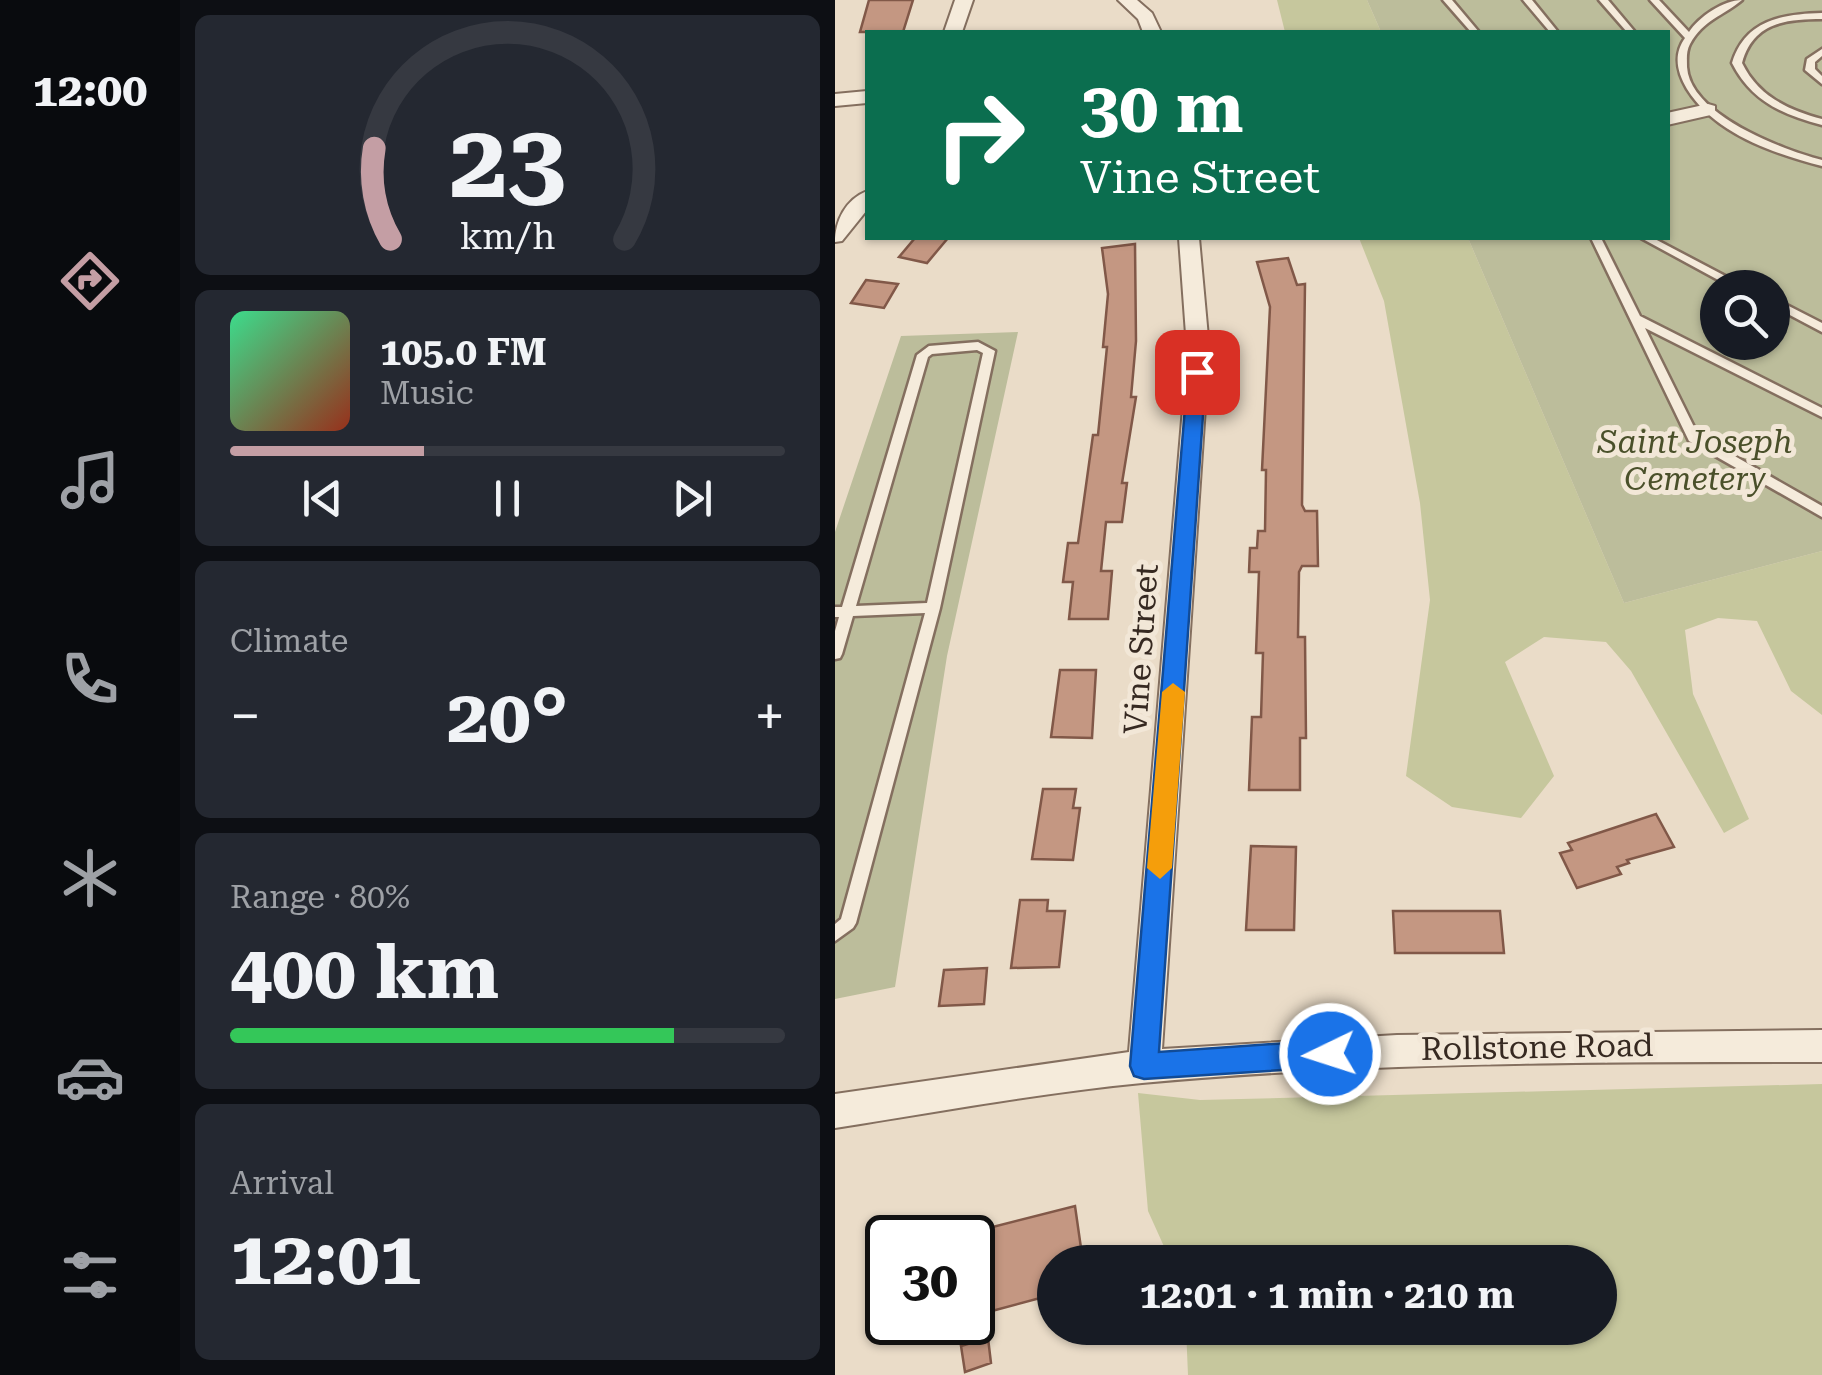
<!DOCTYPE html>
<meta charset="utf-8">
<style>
:root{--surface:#171b24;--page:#242831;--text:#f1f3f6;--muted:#9ea1a6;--line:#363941;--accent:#c49ea4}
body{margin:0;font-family:"Roboto Serif",serif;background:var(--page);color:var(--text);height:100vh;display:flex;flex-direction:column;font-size:38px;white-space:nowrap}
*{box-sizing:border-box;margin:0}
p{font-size:32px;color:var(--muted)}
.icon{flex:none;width:55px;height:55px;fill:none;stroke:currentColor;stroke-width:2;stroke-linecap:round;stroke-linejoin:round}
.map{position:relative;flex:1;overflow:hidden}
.drawer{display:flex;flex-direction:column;gap:15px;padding:15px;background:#0d0f14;width:655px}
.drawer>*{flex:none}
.banner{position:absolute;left:30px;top:30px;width:805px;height:210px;border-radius:0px;box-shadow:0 2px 8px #0004;background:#0b6e4f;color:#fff;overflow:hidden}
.buttons{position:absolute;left:865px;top:270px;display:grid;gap:20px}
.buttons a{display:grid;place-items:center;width:90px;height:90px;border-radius:50%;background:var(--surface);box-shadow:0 2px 8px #0004;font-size:50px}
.speed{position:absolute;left:30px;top:1215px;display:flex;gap:20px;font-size:50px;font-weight:700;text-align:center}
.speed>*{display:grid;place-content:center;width:130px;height:130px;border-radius:50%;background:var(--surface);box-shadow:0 2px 8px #0004;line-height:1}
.speed .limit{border:5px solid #111;border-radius:15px;background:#fff;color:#111}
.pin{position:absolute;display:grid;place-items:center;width:85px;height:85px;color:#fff;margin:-42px;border-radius:20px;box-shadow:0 5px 15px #0006}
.me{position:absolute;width:110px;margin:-55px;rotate:266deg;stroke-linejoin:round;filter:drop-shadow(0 0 8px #0008)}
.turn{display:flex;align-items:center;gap:35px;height:210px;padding:0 50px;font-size:45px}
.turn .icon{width:130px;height:130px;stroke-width:2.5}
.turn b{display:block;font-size:70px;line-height:85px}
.big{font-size:75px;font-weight:700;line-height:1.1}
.drawer .widget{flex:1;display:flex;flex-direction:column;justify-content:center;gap:15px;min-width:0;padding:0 35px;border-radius:15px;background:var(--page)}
.drawer .dial{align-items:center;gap:0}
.dial svg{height:260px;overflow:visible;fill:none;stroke:var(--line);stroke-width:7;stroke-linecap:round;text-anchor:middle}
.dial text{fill:var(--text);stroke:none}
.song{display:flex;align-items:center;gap:30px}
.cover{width:120px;height:120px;border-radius:15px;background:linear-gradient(135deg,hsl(150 70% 55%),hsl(10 70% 35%))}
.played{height:10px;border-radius:5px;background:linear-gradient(90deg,var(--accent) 35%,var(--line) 35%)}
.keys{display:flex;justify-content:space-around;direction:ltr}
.heat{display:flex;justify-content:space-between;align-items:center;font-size:55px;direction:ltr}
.charge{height:15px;border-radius:8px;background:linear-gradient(90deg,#34c759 80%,var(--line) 0)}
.trip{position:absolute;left:202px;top:1245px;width:580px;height:100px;border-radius:50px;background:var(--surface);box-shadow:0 2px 8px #0004;font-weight:700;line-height:100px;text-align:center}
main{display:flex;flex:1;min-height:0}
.tabs{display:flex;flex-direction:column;width:180px;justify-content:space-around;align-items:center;background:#090b0e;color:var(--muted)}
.tabs .icon{width:70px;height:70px}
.tabs .current{color:var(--accent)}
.tabs b{font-size:45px;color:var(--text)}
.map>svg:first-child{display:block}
.green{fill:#c6c79d}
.cemetery{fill:#bcbd9b;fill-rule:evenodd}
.building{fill:#c49782;stroke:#815848;stroke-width:2.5}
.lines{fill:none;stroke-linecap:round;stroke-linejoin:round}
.service-casing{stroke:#846f5f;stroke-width:5}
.minor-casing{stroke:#846f5f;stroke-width:4}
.service{fill:#f5ebdb;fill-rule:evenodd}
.minor{fill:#f5ebdb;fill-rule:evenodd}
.route{fill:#1a73e8;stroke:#114b97;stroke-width:2.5}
.slow{fill:#f59e0b}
.labels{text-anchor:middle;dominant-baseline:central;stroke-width:10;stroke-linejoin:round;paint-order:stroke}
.park-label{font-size:32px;font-style:italic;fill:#4a502a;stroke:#f2e7d7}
.street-label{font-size:32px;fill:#362921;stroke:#f2e7d7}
</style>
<main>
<nav class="tabs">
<b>12:00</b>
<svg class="icon current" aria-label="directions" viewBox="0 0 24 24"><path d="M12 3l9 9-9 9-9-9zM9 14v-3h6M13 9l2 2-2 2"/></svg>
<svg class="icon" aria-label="music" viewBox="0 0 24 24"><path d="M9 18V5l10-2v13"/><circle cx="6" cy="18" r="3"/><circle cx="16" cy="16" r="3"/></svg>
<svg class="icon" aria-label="phone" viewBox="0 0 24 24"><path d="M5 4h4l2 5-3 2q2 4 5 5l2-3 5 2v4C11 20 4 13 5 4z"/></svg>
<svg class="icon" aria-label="climate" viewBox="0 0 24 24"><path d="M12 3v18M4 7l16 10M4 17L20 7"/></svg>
<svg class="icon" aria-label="car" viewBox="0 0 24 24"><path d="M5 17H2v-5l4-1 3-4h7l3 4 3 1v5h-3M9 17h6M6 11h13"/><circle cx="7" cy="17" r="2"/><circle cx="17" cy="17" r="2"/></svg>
<svg class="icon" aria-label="filters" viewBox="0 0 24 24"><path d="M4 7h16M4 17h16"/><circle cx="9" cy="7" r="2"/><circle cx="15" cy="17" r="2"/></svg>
</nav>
<section class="drawer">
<div class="widget dial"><svg viewBox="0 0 100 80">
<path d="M14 69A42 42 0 1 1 86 69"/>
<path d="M14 69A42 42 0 0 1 9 41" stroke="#c49ea4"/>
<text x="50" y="56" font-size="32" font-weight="700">23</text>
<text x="50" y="72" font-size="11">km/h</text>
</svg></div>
<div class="widget">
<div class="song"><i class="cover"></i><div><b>105.0 FM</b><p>Music</p></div></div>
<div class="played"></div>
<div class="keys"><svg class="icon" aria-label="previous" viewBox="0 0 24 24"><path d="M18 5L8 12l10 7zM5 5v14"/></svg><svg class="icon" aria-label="pause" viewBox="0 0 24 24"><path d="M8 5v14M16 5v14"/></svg><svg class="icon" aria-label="next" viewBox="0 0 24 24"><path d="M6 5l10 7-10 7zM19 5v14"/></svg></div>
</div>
<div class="widget"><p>Climate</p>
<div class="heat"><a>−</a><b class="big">20°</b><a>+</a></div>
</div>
<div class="widget"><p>Range · 80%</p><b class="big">400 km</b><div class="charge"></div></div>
<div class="widget"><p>Arrival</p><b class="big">12:01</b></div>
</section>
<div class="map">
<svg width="987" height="1375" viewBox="0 0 987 1375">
<rect width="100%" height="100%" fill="#eadcc8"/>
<path class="green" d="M442,0H532L546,32H450Z
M524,238H633L789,603L987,551V715L956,691L922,621L883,618L850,630L858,694L914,819L889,833L796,671L771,642L709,637L670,662L719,776L686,818L617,807L571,776L595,600L585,503L549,301Z
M987,1084V1375H353L351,1328H765V1262H336L313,1211L303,1093L365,1100Z"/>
<path class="cemetery" d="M532,0H987V551L789,603L633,238H832V32H546ZM882,288H938V342H882Z
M183,332L112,656L60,987L0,999V532L66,336Z"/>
<path class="building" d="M34,0H78L68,32H25Z
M80,238H113L92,263L64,257Z
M300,244L301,341L296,397H301L287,483H292L287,522H271L266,571H277L273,619H234L238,582H228L233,543H243L258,435H263L272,347H268L273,294L267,248Z
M453,258L462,285L470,284L467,505L470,511H482L483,566H467L464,572L463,637H470L471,738H465V790H414L417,717H426L428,653H421L424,572H414L415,548H422L423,531H430L431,470H427L435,307L422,262Z
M31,280L63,284L49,308L16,303Z
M225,670H261L257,738L216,737Z
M208,789H241L238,808H245L238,860L197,859Z
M821,814L839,847L792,860L794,863L782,867L786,874L742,888L725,853L737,850L733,843Z
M416,846L461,847L459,930H411Z
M185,900H213L212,911H230L224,967L176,968Z
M558,911H665L669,953H560Z
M152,968L149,1004L104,1006L109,970Z
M240,1206L248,1262H220V1294L138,1316V1232Z
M153,1338L156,1363L130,1372L126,1346Z"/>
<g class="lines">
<defs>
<path id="service" d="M608,0H617L644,32H636Z
M688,0H697L723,32H715Z
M764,0H773L800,32H792Z
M815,0H824L854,32C864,17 888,0 907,0C888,16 868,20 855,44C851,52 852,58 852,67C855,115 948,150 987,160V166C938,153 880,134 852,89C842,72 838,55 850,38Z
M987,13V19C950,19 918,23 907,63C923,96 953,110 987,119V125C948,115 916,101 897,63C910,20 947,14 987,13Z
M987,49V56L980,62V69L987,76V84L970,70L972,59Z
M756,238H766L805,316L987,408V417L810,328L863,435L987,506V517L854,441Z
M806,238H818L913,288H898Z
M938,298L987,323V332L938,306Z
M143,342L160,351L105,608L21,923L18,928L0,941V924L6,919L90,613L18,616L7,654L5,658L0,659V631L4,617H0V607H7L82,355L94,346ZM142,350L148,353L92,603L21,606L93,357L97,354Z"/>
<path id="minor" d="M120,0H138L127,32H109Z
M283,0H302L317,13L326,32H308L303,19Z
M32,91V103L0,106V94Z
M873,104L880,106V114L832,125V113Z
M32,191V210L7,241L0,242C0,221 11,199 32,191Z
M344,238H364L374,348L327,1049L562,1035L987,1030V1062C760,1062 533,1062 307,1083C204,1093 102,1112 0,1128V1094L294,1052L349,396L352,348Z"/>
</defs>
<use href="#service" class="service-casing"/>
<use href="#minor" class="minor-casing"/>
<use href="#service" class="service"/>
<use href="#minor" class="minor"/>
</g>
<path class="route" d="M362,366L371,372L324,1052L495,1040L505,1044L509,1054L505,1063L495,1067L309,1079L299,1076L295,1066L353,372Z"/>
<path class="slow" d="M338,683L350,692L337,868L325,879L312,868L327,692Z"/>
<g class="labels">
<g class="park-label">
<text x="860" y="442">Saint Joseph<tspan x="860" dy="37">Cemetery</tspan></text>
</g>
<g class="street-label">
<text transform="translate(306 649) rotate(-86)">Vine Street</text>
<text transform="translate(702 1047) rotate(-1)">Rollstone Road</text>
</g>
</g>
</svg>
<div class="buttons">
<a><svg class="icon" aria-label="search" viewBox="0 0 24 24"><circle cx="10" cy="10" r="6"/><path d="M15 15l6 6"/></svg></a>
</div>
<div class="speed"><div class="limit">30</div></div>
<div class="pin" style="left:362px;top:372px;background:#d93025"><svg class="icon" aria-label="arrive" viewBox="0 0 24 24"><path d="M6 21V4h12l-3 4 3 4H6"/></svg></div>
<svg class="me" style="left:495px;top:1054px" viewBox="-20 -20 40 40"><circle r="17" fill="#1a73e8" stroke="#fff" stroke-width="3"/><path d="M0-11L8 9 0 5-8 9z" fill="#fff"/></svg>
<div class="trip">12:01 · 1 min · 210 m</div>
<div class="banner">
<div class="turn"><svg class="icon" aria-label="right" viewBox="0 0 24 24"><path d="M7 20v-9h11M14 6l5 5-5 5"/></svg><div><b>30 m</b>Vine Street</div></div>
</div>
</div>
</main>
